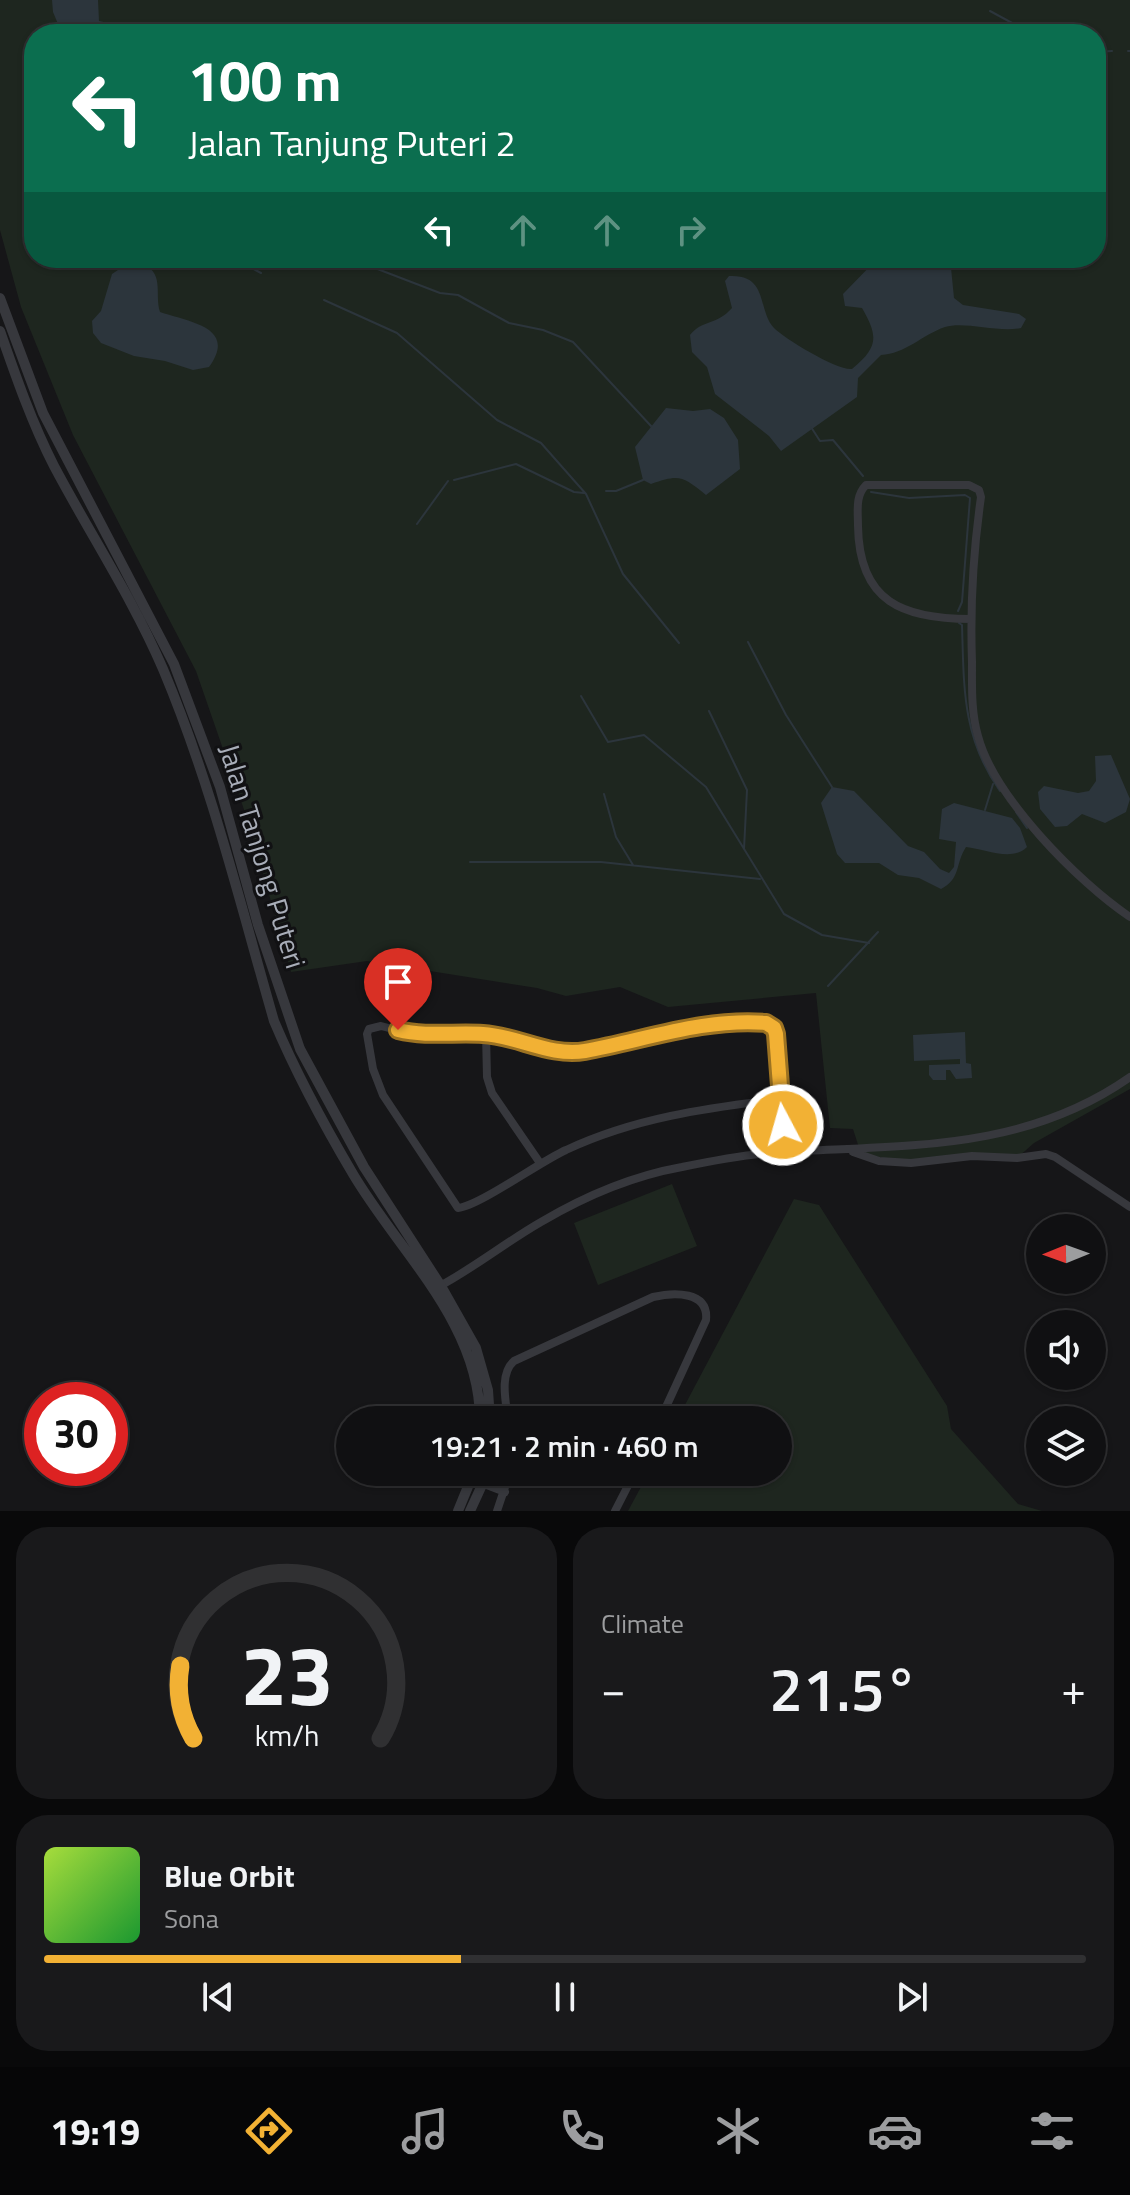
<!DOCTYPE html>
<meta charset="utf-8">
<style>
:root{--surface:#101012;--page:#19191b;--text:#f1f3f6;--muted:#9c9d9f;--line:#303032;--accent:#f2b134}
body{margin:0;font-family:"Titillium Web",sans-serif;background:var(--page);color:var(--text);height:100vh;display:flex;flex-direction:column;font-size:30px;white-space:nowrap}
*{box-sizing:border-box;margin:0}
p{font-size:26px;color:var(--muted)}
.icon{flex:none;width:44px;height:44px;fill:none;stroke:currentColor;stroke-width:2;stroke-linecap:round;stroke-linejoin:round}
.map{position:relative;height:1511px;overflow:hidden}
.drawer{display:flex;flex-direction:column;gap:16px;padding:16px;background:#09090a;flex:1}
.drawer>*{flex:none}
.guide{position:absolute;left:24px;top:24px;width:1082px;height:244px;border-radius:32px;box-shadow:0 2px 6px #0004,0 0 0 2px var(--line);background:#0b6e4f;color:#fff;overflow:hidden}
.needle{width:52px;rotate:269deg}
.fabs{position:absolute;left:1026px;top:1214px;display:grid;gap:16px}
.fabs a{display:grid;place-items:center;width:80px;height:80px;border-radius:50%;background:var(--surface);box-shadow:0 2px 6px #0004,0 0 0 2px var(--line);font-size:40px}
.speed{position:absolute;left:24px;top:1382px;display:flex;gap:16px;font-size:40px;font-weight:700;text-align:center}
.speed>*{display:grid;place-content:center;width:104px;height:104px;border-radius:50%;background:var(--surface);box-shadow:0 2px 6px #0004,0 0 0 2px var(--line);line-height:1}
.speed .limit{border:12px solid #d22;background:#fff;color:#111}
.pin{position:absolute;display:grid;place-items:center;width:68px;height:68px;color:#fff;margin:-82px -34px;border-radius:50% 50% 50% 0;rotate:-45deg;box-shadow:0 0 8px #0007}
.pin .icon{rotate:45deg}
.me{position:absolute;width:88px;margin:-44px;rotate:354deg;stroke-linejoin:round;filter:drop-shadow(0 0 6px #0008)}
.turn{display:flex;align-items:center;gap:28px;height:168px;padding:0 32px;font-size:36px}
.turn .icon{width:104px;height:104px;stroke-width:2.5}
.turn b{display:block;font-size:56px;line-height:68px}
.lanes{display:flex;align-items:center;height:76px;padding:0 32px;background:#0003;justify-content:center;gap:40px;direction:ltr}
.lanes .off{opacity:.35}
.big{font-size:60px;font-weight:600;line-height:1.1}
.drawer .widget{flex:1;display:flex;flex-direction:column;justify-content:center;gap:12px;min-width:0;padding:0 28px;border-radius:32px;background:var(--page)}
.drawer .dial{align-items:center;gap:0}
.dial svg{height:208px;overflow:visible;fill:none;stroke:var(--line);stroke-width:7;stroke-linecap:round;text-anchor:middle}
.dial text{fill:var(--text);stroke:none}
.song{display:flex;align-items:center;gap:24px}
.cover{width:96px;height:96px;border-radius:12px;background:linear-gradient(135deg,hsl(80 70% 55%),hsl(130 70% 35%))}
.played{height:8px;border-radius:4px;background:linear-gradient(90deg,var(--accent) 40%,var(--line) 40%)}
.keys{display:flex;justify-content:space-around;direction:ltr}
.heat{display:flex;justify-content:space-between;align-items:center;font-size:44px;direction:ltr}
.drawer .tiles{flex:1;display:grid;gap:16px;grid-template-columns:1fr 1fr}
.widget:last-child{grid-column:span 2}
.trip{position:absolute;left:336px;top:1406px;width:456px;height:80px;border-radius:40px;background:var(--surface);box-shadow:0 2px 6px #0004,0 0 0 2px var(--line);font-weight:600;line-height:80px;text-align:center}
.tab-bar{display:flex;height:128px;justify-content:space-around;align-items:center;background:#060607;color:var(--muted)}
.tab-bar .icon{width:56px;height:56px}
.tab-bar .on{color:var(--accent)}
.tab-bar b{font-size:36px;color:var(--text)}
.map>svg:first-child{display:block}
.green{fill:#1e261f;fill-rule:evenodd}
.water{fill:#2c353c}
.lines{fill:none;stroke-linecap:round;stroke-linejoin:round}
.stream{stroke:#2c353c;stroke-width:2}
.minor{stroke:#37383d;stroke-width:8}
.tertiary{stroke:#37383d;stroke-width:10}
.route-casing{stroke:#9d7322;stroke-width:20}
.route{stroke:#f2b134;stroke-width:14}
.labels{text-anchor:middle;dominant-baseline:central;stroke-width:6;stroke-linejoin:round;paint-order:stroke}
.street-label{font-size:28px;fill:#a8adb8;stroke:#111113}
</style>
<div class="map">
<svg width="1130" height="1511" viewBox="0 0 1130 1511">
<rect width="100%" height="100%" fill="#161618"/>
<path class="green" d="M0,0H1130V1089L1034,1143L1017,1158L992,1156L911,1163L861,1154L853,1129L830,1128L816,993L668,1007L620,987L566,996L537,988L367,961L291,972L249,824L196,671L73,435L21,307L0,230ZM34,34H1096V258H34Z
M672,1184L697,1246L598,1285L574,1223Z
M794,1199L819,1205L947,1406L951,1429L1018,1504L1042,1511H628L649,1472H778V1420H677Z"/>
<path class="water" d="M52,0H98L99,21L113,24L122,34H58L61,31L53,12Z
M878,258H950L954,298L963,305L1019,314L1026,319L1021,328C998,333 965,321 945,327C922,335 905,354 881,355L858,378L857,397L781,451L769,436L715,394L707,367L692,352L690,335C703,319 716,326 732,308L725,281L729,276C769,274 757,310 774,328C785,339 838,371 852,369C879,347 878,336 862,308L845,306L843,294Z
M139,263C166,271 154,293 160,312C189,322 238,327 209,367L193,370L165,361L134,356L101,343L93,333L92,321L101,311L112,274L127,264Z
M666,408L693,411L710,409L724,418L738,440L740,469L706,495C682,476 680,474 651,484L643,480L635,447Z
M1111,755L1130,799L1126,812L1105,823L1082,814L1067,826L1055,827L1040,809L1038,792L1044,786L1078,793L1089,791L1096,781L1095,756Z
M832,787L854,791L908,846L924,852L940,869L949,873L954,867L956,842L939,839L942,809L954,803L1012,818L1020,828L1027,847C1012,862 985,849 966,847C955,864 961,879 941,889L919,878L898,875L879,863H845L837,854L821,803Z
M965,1032L966,1063L971,1064L972,1078L956,1079L950,1070H946V1080H933L929,1075V1065L960,1064V1059L914,1061L913,1035Z"/>
<g class="lines">
<path class="stream" d="M990,11L1014,24L1022,34
M1128,51H1130
M1096,52L1112,51
M233,258L261,273
M354,260L440,293L458,295L509,323L543,330L573,342L651,426
M324,300L397,333L497,420L541,443L586,494L623,574L679,643
M811,427L820,441L833,440L863,476
M454,480L516,464L574,492L584,493
M606,491H616L643,480
M871,492L909,498L965,495L970,498L962,602L958,611
M417,524L448,481
M959,623L962,625C964,688 962,737 1000,791
M748,642L786,715L832,787
M581,696L608,742L644,735L706,787L784,914L822,935L869,943
M709,711L747,790L744,849
M604,794L616,837L633,865
M985,810L993,784
M1016,812L1027,828
M470,862H601L760,879
M828,986L878,932"/>
<path class="minor" d="M971,619C903,619 859,602 858,526C858,511 855,496 866,485H969L979,490L981,497C973,553 970,606 972,662C972,687 971,712 978,736C994,797 1078,882 1130,917
M486,1034L487,1077L492,1093L540,1163
M780,1099C706,1108 634,1118 566,1150C541,1161 479,1206 458,1208L383,1095L373,1069L367,1034L369,1029L381,1026L416,1035L486,1034L552,1050L580,1051L668,1031L766,1023L774,1028L776,1034L786,1151
M853,1152L879,1161L911,1163L972,1156L1017,1158L1046,1154L1055,1157L1130,1207
M438,1287C474,1268 506,1242 541,1222C585,1196 632,1176 682,1167C715,1160 751,1153 785,1152C907,1145 1025,1151 1130,1077
M508,1420C506,1402 499,1374 514,1361L653,1297C674,1292 709,1291 706,1320L660,1420
M488,1474L508,1481
M484,1484L505,1492
M497,1511L510,1472
M615,1511L635,1472"/>
<path class="tertiary" d="M0,298L43,413L174,664L220,787L258,925L300,1049L364,1167L441,1286L476,1348L488,1390L490,1420
M0,331C16,377 32,423 54,466C90,534 133,599 163,669C211,783 240,903 274,1021C296,1073 324,1125 353,1174C399,1252 480,1323 480,1420
M458,1511L474,1472
M470,1511L488,1472"/>
</g>
<g class="lines">
<defs>
<path id="route" d="M398,1030C427,1037 455,1032 483,1034C518,1036 550,1057 585,1051C645,1040 704,1018 766,1023L774,1028L776,1034L783,1125"/>
</defs>
<use href="#route" class="route-casing"/>
<use href="#route" class="route"/>
</g>
<g class="labels">
<g class="street-label">
<text transform="translate(263 856) rotate(73)">Jalan Tanjong Puteri</text>
</g>
</g>
</svg>
<div class="fabs">
<a><svg class="needle" viewBox="-14 -14 28 28"><path d="M0-13l5 13h-10z" fill="#e53935"/><path d="M0 13l5-13h-10z" fill="#9c9d9f"/></svg></a>
<a><svg class="icon" aria-label="sound" viewBox="0 0 24 24"><path d="M4 9h4l5-4v14l-5-4H4zM17 9q2 3 0 6"/></svg></a>
<a><svg class="icon" aria-label="layers" viewBox="0 0 24 24"><path d="M12 4l9 5-9 5-9-5zM3 14l9 5 9-5"/></svg></a>
</div>
<div class="speed"><div class="limit">30</div></div>
<div class="pin" style="left:398px;top:1030px;background:#d93025"><svg class="icon" aria-label="arrive" viewBox="0 0 24 24"><path d="M6 21V4h12l-3 4 3 4H6"/></svg></div>
<svg class="me" style="left:783px;top:1125px" viewBox="-20 -20 40 40"><circle r="17" fill="#f2b134" stroke="#fff" stroke-width="3"/><path d="M0-11L8 9 0 5-8 9z" fill="#fff"/></svg>
<div class="trip">19:21 · 2 min · 460 m</div>
<div class="guide">
<div class="turn"><svg class="icon" aria-label="left" viewBox="0 0 24 24"><path d="M17 20v-9H6M10 6l-5 5 5 5"/></svg><div><b>100 m</b>Jalan Tanjung Puteri 2</div></div>
<div class="lanes"><svg class="icon" aria-label="left" viewBox="0 0 24 24"><path d="M17 20v-9H6M10 6l-5 5 5 5"/></svg><svg class="icon off" aria-label="ahead" viewBox="0 0 24 24"><path d="M12 20V5M6 11l6-6 6 6"/></svg><svg class="icon off" aria-label="ahead" viewBox="0 0 24 24"><path d="M12 20V5M6 11l6-6 6 6"/></svg><svg class="icon off" aria-label="right" viewBox="0 0 24 24"><path d="M7 20v-9h11M14 6l5 5-5 5"/></svg></div>
</div>
</div>
<section class="drawer">
<div class="tiles">
<div class="widget dial"><svg viewBox="0 0 100 80">
<path d="M14 69A42 42 0 1 1 86 69"/>
<path d="M14 69A42 42 0 0 1 9 41" stroke="#f2b134"/>
<text x="50" y="56" font-size="32" font-weight="700">23</text>
<text x="50" y="72" font-size="11">km/h</text>
</svg></div>
<div class="widget"><p>Climate</p>
<div class="heat"><a>−</a><b class="big">21.5°</b><a>+</a></div>
</div>
<div class="widget">
<div class="song"><i class="cover"></i><div><b>Blue Orbit</b><p>Sona</p></div></div>
<div class="played"></div>
<div class="keys"><svg class="icon" aria-label="previous" viewBox="0 0 24 24"><path d="M18 5L8 12l10 7zM5 5v14"/></svg><svg class="icon" aria-label="pause" viewBox="0 0 24 24"><path d="M8 5v14M16 5v14"/></svg><svg class="icon" aria-label="next" viewBox="0 0 24 24"><path d="M6 5l10 7-10 7zM19 5v14"/></svg></div>
</div>
</div>
</section>
<nav class="tab-bar">
<b>19:19</b>
<svg class="icon on" aria-label="directions" viewBox="0 0 24 24"><path d="M12 3l9 9-9 9-9-9zM9 14v-3h6M13 9l2 2-2 2"/></svg>
<svg class="icon" aria-label="music" viewBox="0 0 24 24"><path d="M9 18V5l10-2v13"/><circle cx="6" cy="18" r="3"/><circle cx="16" cy="16" r="3"/></svg>
<svg class="icon" aria-label="phone" viewBox="0 0 24 24"><path d="M5 4h4l2 5-3 2q2 4 5 5l2-3 5 2v4C11 20 4 13 5 4z"/></svg>
<svg class="icon" aria-label="climate" viewBox="0 0 24 24"><path d="M12 3v18M4 7l16 10M4 17L20 7"/></svg>
<svg class="icon" aria-label="car" viewBox="0 0 24 24"><path d="M5 17H2v-5l4-1 3-4h7l3 4 3 1v5h-3M9 17h6M6 11h13"/><circle cx="7" cy="17" r="2"/><circle cx="17" cy="17" r="2"/></svg>
<svg class="icon" aria-label="filters" viewBox="0 0 24 24"><path d="M4 7h16M4 17h16"/><circle cx="9" cy="7" r="2"/><circle cx="15" cy="17" r="2"/></svg>
</nav>
